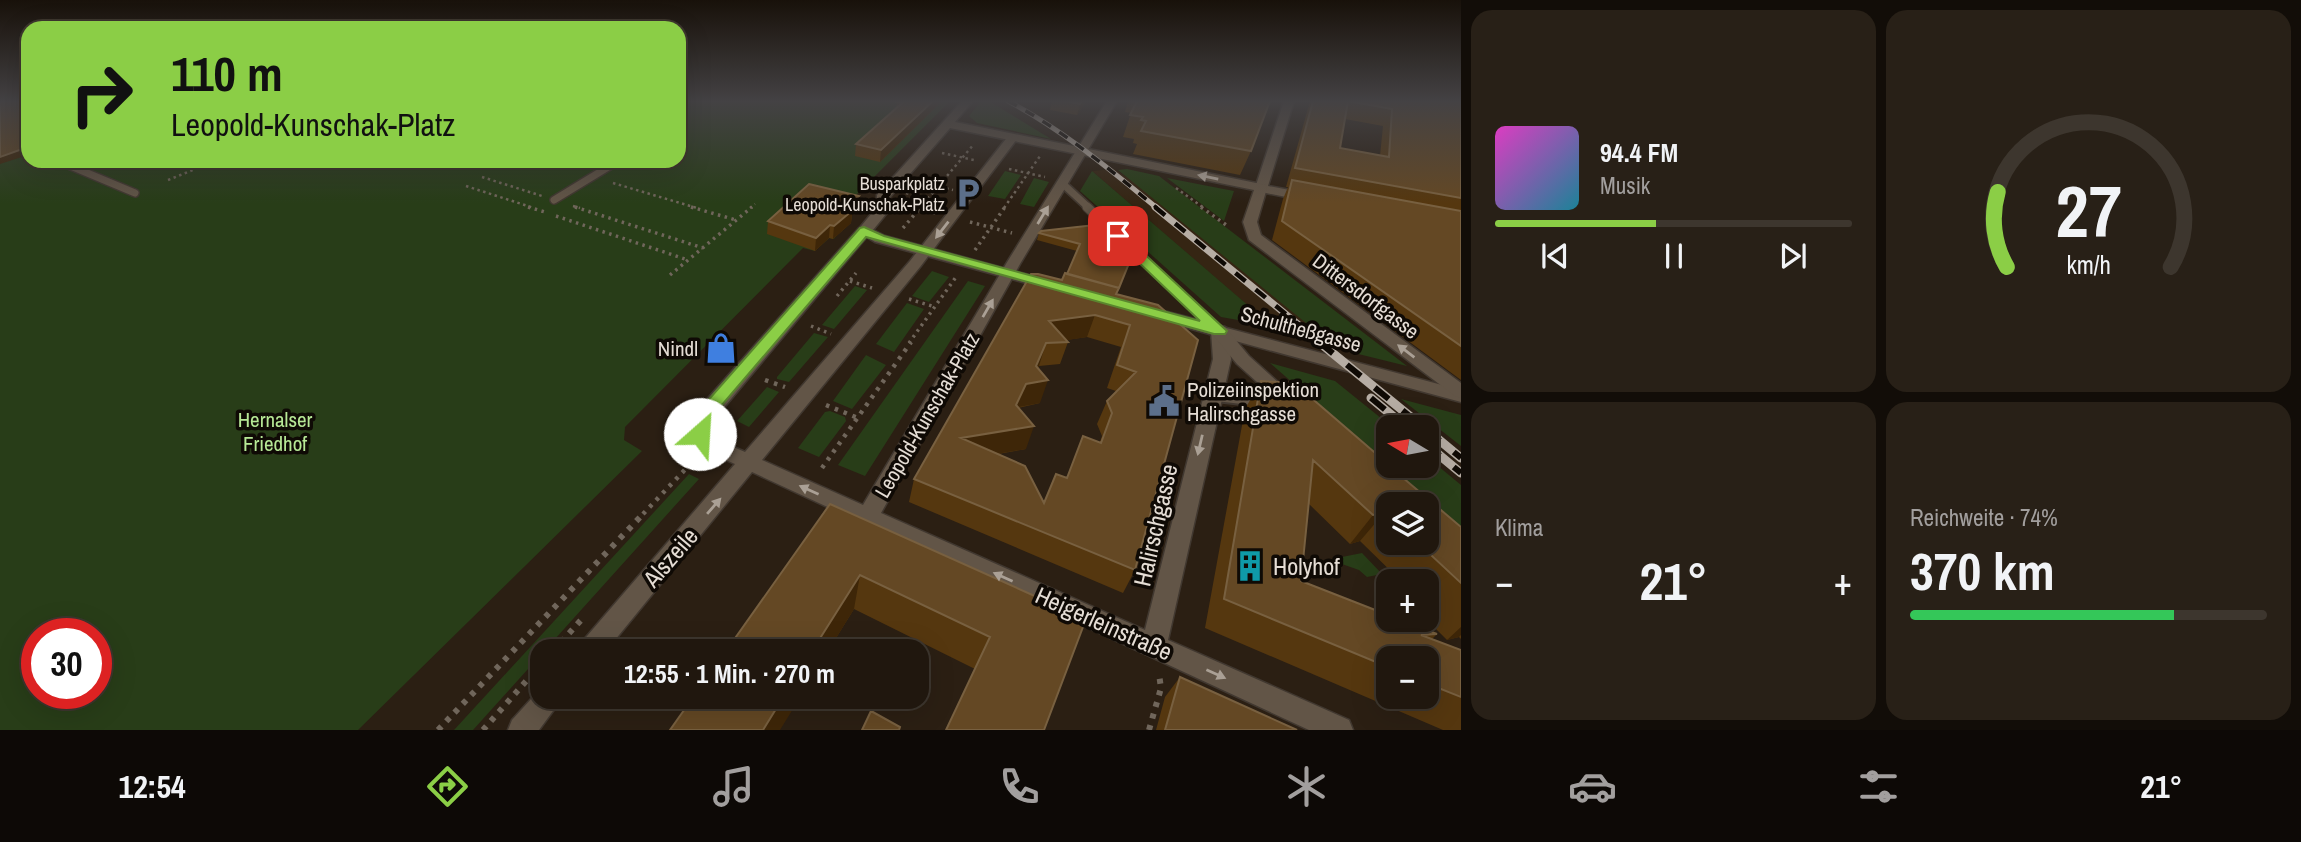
<!DOCTYPE html>
<html lang="de">
<meta charset="utf-8">
<style>
:root{--surface:#20170e;--page:#282017;--text:#f1f3f6;--muted:#a29f9e;--line:#3d362e;--accent:#8bce46}
body{margin:0;font-family:"Archivo Narrow",sans-serif;background:var(--page);color:var(--text);height:100vh;display:flex;flex-direction:column;font-size:26px;white-space:nowrap}
*{box-sizing:border-box;margin:0}
p{font-size:23px;color:var(--muted)}
.icon{flex:none;width:38px;height:38px;fill:none;stroke:currentColor;stroke-width:2;stroke-linecap:round;stroke-linejoin:round}
.map{position:relative;flex:1;overflow:hidden}
.sheet{display:flex;flex-direction:column;gap:10px;padding:10px;background:#120d08;width:840px}
.sheet>*{flex:none}
.top-card{position:absolute;left:21px;top:21px;width:665px;height:147px;border-radius:21px;box-shadow:0 7px 28px #0002,0 0 0 2px var(--line);background:#8bce46;color:#111;overflow:hidden}
.needle{width:46px;rotate:280deg}
.fabs{position:absolute;left:1376px;top:415px;display:grid;gap:14px}
.fabs a{display:grid;place-items:center;width:63px;height:63px;border-radius:14px;background:var(--surface);box-shadow:0 7px 28px #0002,0 0 0 2px var(--line);font-size:35px}
.speed{position:absolute;left:21px;top:618px;display:flex;gap:14px;font-size:35px;font-weight:700;text-align:center}
.speed>*{display:grid;place-content:center;width:91px;height:91px;border-radius:50%;background:var(--surface);box-shadow:0 7px 28px #0002,0 0 0 2px var(--line);line-height:1}
.speed .limit{border:10px solid #d22;background:#fff;color:#111}
.pin{position:absolute;display:grid;place-items:center;width:60px;height:60px;color:#fff;margin:-30px;border-radius:14px;box-shadow:0 4px 10px #0006}
.me{position:absolute;width:77px;margin:-38px;rotate:26deg;stroke-linejoin:round;filter:drop-shadow(0 0 5px #0008)}
.turn{display:flex;align-items:center;gap:24px;height:147px;padding:0 35px;font-size:32px}
.turn .icon{width:91px;height:91px;stroke-width:2.5}
.turn b{display:block;font-size:49px;line-height:60px}
.big{font-size:52px;font-weight:700;line-height:1.1}
.sheet .widget{flex:1;display:flex;flex-direction:column;justify-content:center;gap:10px;min-width:0;padding:0 24px;border-radius:21px;background:var(--page)}
.sheet .dial{align-items:center;gap:0}
.dial svg{height:182px;overflow:visible;fill:none;stroke:var(--line);stroke-width:7;stroke-linecap:round;text-anchor:middle}
.dial text{fill:var(--text);stroke:none}
.song{display:flex;align-items:center;gap:21px}
.cover{width:84px;height:84px;border-radius:10px;background:linear-gradient(135deg,hsl(310 70% 55%),hsl(190 70% 35%))}
.played{height:7px;border-radius:4px;background:linear-gradient(90deg,var(--accent) 45%,var(--line) 45%)}
.keys{display:flex;justify-content:space-around;direction:ltr}
.heat{display:flex;justify-content:space-between;align-items:center;font-size:38px;direction:ltr}
.charge{height:10px;border-radius:5px;background:linear-gradient(90deg,#34c759 74%,var(--line) 0)}
.sheet .tiles{flex:1;display:grid;gap:10px;grid-template-columns:repeat(2,1fr)}
.trip{position:absolute;left:530px;top:639px;width:399px;height:70px;border-radius:21px;background:var(--surface);box-shadow:0 7px 28px #0002,0 0 0 2px var(--line);font-weight:700;line-height:70px;text-align:center}
.tab-bar{display:flex;height:112px;justify-content:space-around;align-items:center;background:#0d0906;color:var(--muted)}
.tab-bar .icon{width:49px;height:49px}
.tab-bar .selected{color:var(--accent)}
.tab-bar b{font-size:32px;color:var(--text)}
main{display:flex;flex:1;min-height:0}
.map>svg:first-child{display:block}
.built{fill:#352513}
.green{fill:#283d18;fill-rule:evenodd}
.lines{fill:none;stroke-linecap:round;stroke-linejoin:round}
.service-far2-casing{stroke:#413830;stroke-width:10}
.service-far1-casing{stroke:#413830;stroke-width:11}
.service-casing{stroke:#413830;stroke-width:15}
.minor-casing{stroke:#413830;stroke-width:3}
.tertiary-casing{stroke:#413830;stroke-width:3}
.path-far3{stroke:#70665b;stroke-width:2.5;stroke-dasharray:2.5 3.5;stroke-linecap:butt}
.path-far2{stroke:#70665b;stroke-width:3.5;stroke-dasharray:2.5 4.5;stroke-linecap:butt}
.path-far1{stroke:#70665b;stroke-width:4.5;stroke-dasharray:3.5 6;stroke-linecap:butt}
.path{stroke:#70665b;stroke-width:6;stroke-dasharray:5 7;stroke-linecap:butt}
.service-far2{stroke:#625547;stroke-width:7}
.service-far1{stroke:#625547;stroke-width:9}
.service{stroke:#625547;stroke-width:11}
.minor{fill:#625547;fill-rule:evenodd}
.tertiary{fill:#625547;fill-rule:evenodd}
.rail-far2-casing{stroke:#b6ada4;stroke-width:5}
.rail-far1-casing{stroke:#b6ada4;stroke-width:7}
.rail-casing{stroke:#b6ada4;stroke-width:9}
.rail-far2{stroke:#0f0a05;stroke-width:3.5;stroke-dasharray:10;stroke-linecap:butt}
.rail-far1{stroke:#0f0a05;stroke-width:4.5;stroke-dasharray:13;stroke-linecap:butt}
.rail{stroke:#0f0a05;stroke-width:6;stroke-dasharray:18;stroke-linecap:butt}
.wall{fill:#55370f;fill-rule:evenodd}
.shaded-wall{fill:#3e2608}
.building{fill:#644824;stroke:#786040;stroke-width:2;fill-rule:evenodd}
.oneway{fill:#aaa095}
.route{fill:#8bce46;stroke:#5a862e;stroke-width:2}
.labels{text-anchor:middle;dominant-baseline:central;stroke-width:7;stroke-linejoin:round;paint-order:stroke}
.far-poi-label{font-size:18px;fill:#e5ddd5;stroke:#0f0a05;text-anchor:end}
.street-label{font-size:21px;fill:#e5ddd5;stroke:#0f0a05}
.poi-label{font-size:21px;fill:#e5ddd5;stroke:#0f0a05;text-anchor:end}
.park-label{font-size:21px;fill:#b7e896;stroke:#0f0a05}
.near-street-label{font-size:24px;fill:#e5ddd5;stroke:#0f0a05}
.near-poi-label{font-size:24px;fill:#e5ddd5;stroke:#0f0a05;text-anchor:start}
</style>
<main>
<div class="map">
<svg width="1461" height="730" viewBox="0 0 1461 730">
<rect width="100%" height="100%" fill="#2b1f13"/>
<path class="built" d="M1114,169L1134,182L1329,340L1318,343L1276,330L1092,171Z"/>
<path class="green" d="M0,101H28V161H679V101H950L846,205L857,209C848,218 842,229 834,239L829,238L815,251L803,248L625,427L624,440L642,451L358,730H0ZM37,634H96V693H37Z
M981,101H989L1051,139L977,123L969,116Z
M1127,169L1159,176L1407,366L1338,349L1118,170Z
M1005,171L1021,175L1005,199L988,196Z
M1092,171L1272,326L1221,317L1080,191Z
M1034,178L1049,182L1034,207L1020,204Z
M1167,178L1234,191L1224,221Z
M932,271L949,277L929,302L912,296Z
M968,281L985,286L865,476L838,465Z
M855,286L867,290L834,329L822,325Z
M907,303L924,309L894,352L876,344Z
M814,333L828,337L789,382L777,379V377Z
M866,355L886,365L852,409L833,401Z
M1270,363L1335,381L1392,427H1388V466H1426V456L1461,485V530Z
M767,387L779,392L749,427L737,421Z
M1401,399L1461,415V446Z
M830,411L845,417L846,421L819,457L798,448L825,412Z
M689,474L699,479L473,730H454Z
M1362,553L1382,574L1367,577L1359,570L1339,563V565L1330,564L1327,560Z"/>
<g class="lines">
<defs>
<path id="service-far2" d="M61,162L135,193
M1062,183L1089,208
M554,200L618,161"/>
<path id="service-far1" d="M1087,207L1219,331"/>
<path id="service" d="M1212,395L1264,401"/>
<path id="minor" d="M1107,101H1117L1020,264L881,513L1145,630L1213,359L1211,331L1213,327L1219,326L1461,390V402L1228,339L1231,359L1168,640L1349,720L1353,730H1309L752,472L606,651H577L581,643L735,464L701,449L690,434L691,423L702,405L859,228H869V234L711,423L710,433L715,439L745,452L910,261L1009,135H1017V139L920,267L762,460L863,505L1006,264Z
M1284,101H1294L1268,186L1311,194V200L1306,201L1256,191L1255,188Z
M542,687V696H564L539,730H508L512,720Z"/>
<path id="tertiary" d="M962,101H973L955,122L1266,185L1267,188L1257,222L1261,235L1461,383V398L1455,396L1249,240L1243,222L1254,190L950,128L889,198L891,208L873,230L885,236L1055,282L1058,285L1055,288H1045L875,242L857,231L877,207V195Z
M1152,308L1225,327L1249,356L1289,392L1292,396L1289,400H1277L1237,364L1213,335L1146,316L1144,313Z"/>
</defs>
<use href="#service-far2" class="service-far2-casing"/>
<use href="#service-far1" class="service-far1-casing"/>
<use href="#service" class="service-casing"/>
<use href="#minor" class="minor-casing"/>
<use href="#tertiary" class="tertiary-casing"/>
<path class="path-far3" d="M942,153L974,160
M1009,169L1045,177
M482,177L542,196
M168,180L215,161
M917,181L953,190
M613,183L697,208
M466,186L534,208
M1176,188L1204,208
M906,193L928,199
M573,206L580,208
M750,208L755,204
M920,208L974,144
M1004,208L1040,156"/>
<path class="path-far2" d="M528,207L545,212
M575,207L703,248
M691,207L736,220
M1201,207L1229,227
M919,209L935,213
M556,216L688,260
M970,222L1012,233
M903,228L921,207
M975,250L1005,207
M670,275L752,207
M850,281L872,288
M837,296L856,273
M909,299L935,307
M811,326L831,334
M909,343L956,277"/>
<path class="path-far1" d="M765,380L785,387
M826,405L858,418
M822,468L911,342
M643,514L696,458"/>
<path class="path" d="M553,651L582,619
M438,730L644,513
M483,730L542,663
M1149,730L1161,688L1159,674"/>
<use href="#service-far2" class="service-far2"/>
<use href="#service-far1" class="service-far1"/>
<use href="#service" class="service"/>
<use href="#minor" class="minor"/>
<use href="#tertiary" class="tertiary"/>
<defs>
<path id="rail-far2" d="M1008,101C1063,130 1109,169 1157,208"/>
<path id="rail-far1" d="M1155,207L1321,343"/>
<path id="rail" d="M1319,342L1423,427
M1371,398L1406,427
M1426,429L1461,458
M1426,444L1461,473"/>
</defs>
<use href="#rail-far2" class="rail-far2-casing"/>
<use href="#rail-far1" class="rail-far1-casing"/>
<use href="#rail" class="rail-casing"/>
<use href="#rail-far2" class="rail-far2"/>
<use href="#rail-far1" class="rail-far1"/>
<use href="#rail" class="rail"/>
</g>
<path class="wall" d="M898,101H942L880,162L855,156L856,144L896,108L897,102Z
M1052,101H1086L1077,115L1050,110Z
M1128,101H1270L1251,151L1240,175L1133,154L1137,144L1133,143L1134,139L1123,137L1131,113L1125,112Z
M1310,101H1461V380L1272,240L1283,199L1288,187H1286ZM1345,119L1383,126L1380,156L1340,148Z
M859,196L857,209L852,214L851,223L833,239L829,238L815,251L767,234L768,221Z
M1104,224L1117,295L1158,305L1135,570L1123,593L909,502L914,479L1067,274L1077,251L1037,240L1039,233ZM1087,337L1121,347L1107,388L1116,391L1107,401L1097,424L1102,436L1100,442L1044,503L998,454L1026,449L1018,408L1040,403L1038,368L1039,366L1060,364L1068,342L1066,340Z
M1261,381L1461,527V639L1459,637L1447,640L1429,622L1436,615L1426,606V581H1401L1360,541L1350,544L1309,504L1301,581L1437,634L1432,639L1461,650V730H1443L1205,628L1245,409ZM1388,504L1426,542H1388ZM1388,658H1426V696H1388Z
M830,504L1086,619L975,669L854,609L828,651H726Z
M1180,677L1297,730H1156L1165,697Z"/>
<path class="shaded-wall" d="M933,101H942L880,162L881,150Z
M1082,101H1086L1077,115L1080,104Z
M28,147V155L0,164V157Z
M859,196L857,209L852,214L851,223L833,239L834,226L846,208Z
M830,225L829,238L815,251L816,238Z
M1095,315L1087,337L1042,344L1049,321Z
M1046,343L1039,366L1031,383L1048,380L1040,403L1019,407L1009,428L1016,405Z
M1034,426L1026,449L955,461L961,438Z
M1384,513L1360,541L1350,544L1373,515Z
M860,575L854,609L828,651H812Z
M1461,627V635L1459,637L1447,640Z
M784,696H801L780,730H763Z"/>
<path class="building" d="M0,101H28V147L0,157Z
M898,101H933L881,150L856,144L902,103L897,102Z
M1065,101H1082L1080,104Z
M1137,101H1270L1251,151L1141,131L1146,121L1141,120L1143,117L1130,115Z
M1313,101H1461V198L1295,168ZM1348,101L1392,109L1389,157L1340,148Z
M1292,180L1461,211V346L1282,221Z
M809,184L859,196L846,208L853,210L834,226L830,225L816,238L768,221Z
M1104,224L1134,251L1119,288L1067,274L1080,244L1039,233L1041,231Z
M1065,273L1119,288L1116,294L1158,305L1198,340L1135,570L914,479L1031,274H1038L1062,280ZM1095,315L1130,325L1117,365L1136,372L1107,401L1112,413L1101,443L1083,436L1067,478L1056,474L1044,503L1025,466L961,438L1034,426L1016,405L1026,384L1048,380L1036,366L1046,343L1068,342L1049,321Z
M1261,381L1294,383L1388,464V466H1389L1461,527V583L1417,542H1426V504H1388V516L1384,513L1373,515L1313,460L1301,581L1388,615V620H1400L1437,634L1421,635L1461,650V697L1426,683V658H1388V667L1224,599Z
M830,504L1086,619L1044,730H946L990,637L860,575L812,651H726Z
M1180,677L1297,730H1165Z
M694,696H784L763,730H670Z
M871,711L900,727L899,730H862Z"/>
<defs><path id="oneway-solid" d="M-6-.8H1V-3.2L6.5 0L1 3.2V.8H-6Z" transform="scale(1.75)"/></defs>
<g class="oneway">
<use href="#oneway-solid" transform="translate(1208 177) rotate(-168)"/>
<use href="#oneway-solid" transform="translate(1043 215) rotate(-59)"/>
<use href="#oneway-solid" transform="translate(942 230) rotate(128)"/>
<use href="#oneway-solid" transform="translate(988 308) rotate(-60)"/>
<use href="#oneway-solid" transform="translate(1406 351) rotate(-143)"/>
<use href="#oneway-solid" transform="translate(1200 445) rotate(103)"/>
<use href="#oneway-solid" transform="translate(809 490) rotate(-156)"/>
<use href="#oneway-solid" transform="translate(714 506) rotate(-49)"/>
<use href="#oneway-solid" transform="translate(1003 577) rotate(-156)"/>
<use href="#oneway-solid" transform="translate(1216 674) rotate(24)"/>
</g>
<linearGradient id="sky" x2="0" y2="1"><stop stop-color="#18110a"/><stop offset="0.5" stop-color="#444244"/><stop offset="1" stop-color="#444244" stop-opacity="0"/></linearGradient>
<rect width="1461" height="203" fill="url(#sky)"/>
<path class="route" d="M864,227L884,236L1200,321L1111,236L1113,233H1122L1227,331L1225,334H1214L866,237L715,413L706,438H694C687,427 697,415 703,406L860,228Z"/>
<defs>
<symbol id="parking-bare" viewBox="-9 -9 18 18"><path d="M-3.5-5.5H1a3.5 3.5 0 0 1 0 7H-1V5.5H-3.5ZM-1-3.4V-.6H.8a1.4 1.4 0 0 0 0-2.8Z" fill="#5c6f8a" stroke="#0f0a05" stroke-width="2.5" paint-order="stroke"/></symbol>
<symbol id="shop-bare" viewBox="-9 -9 18 18"><path d="M-5-2.5h2.3a2.7 3.5 0 0 1 5.4 0H5L5.5 6h-11ZM-1.5-2.5h3a1.5 2.3 0 0 0-3 0Z" fill="#3f7fe0" stroke="#0f0a05" stroke-width="2.5" paint-order="stroke"/></symbol>
<symbol id="civic-bare" viewBox="-9 -9 18 18"><path d="M-.6-6.5H3V-4.5H.6V-3L4-1V1h2V6H-6V1h2V-1L-.6-3ZM-1.2 2.5V6h2.4V2.5Z" fill="#5c6f8a" stroke="#0f0a05" stroke-width="2.5" paint-order="stroke"/></symbol>
<symbol id="building-bare" viewBox="-9 -9 18 18"><path d="M-4-6H4V6H1V3H-1V6H-4ZM-2.5-4.3h1.7v1.8h-1.7ZM.8-4.3h1.7v1.8H.8ZM-2.5-1h1.7V.8h-1.7ZM.8-1h1.7V.8H.8Z" fill="#0f9aa8" stroke="#0f0a05" stroke-width="2.5" paint-order="stroke"/></symbol>
</defs>
<g fill-rule="evenodd">
<use href="#parking-bare" x="946" y="171" width="44" height="44"/>
<use href="#shop-bare" x="699" y="326" width="44" height="44"/>
<use href="#civic-bare" x="1142" y="379" width="44" height="44"/>
<use href="#building-bare" x="1228" y="544" width="44" height="44"/>
</g>
<g class="labels">
<g class="far-poi-label">
<text x="945" y="183">Busparkplatz<tspan x="945" dy="21">Leopold-Kunschak-Platz</tspan></text>
</g>
<g class="street-label">
<text transform="translate(1366 296) rotate(37)">Dittersdorfgasse</text>
<text transform="translate(1301 329) rotate(15)">Schultheßgasse</text>
<text transform="translate(927 415) rotate(-60)">Leopold-Kunschak-Platz</text>
</g>
<g class="poi-label">
<text x="698" y="348">Nindl</text>
<text x="1187" y="389" text-anchor="start">Polizeiinspektion<tspan x="1187" dy="24">Halirschgasse</tspan></text>
</g>
<g class="park-label">
<text x="275" y="419">Hernalser<tspan x="275" dy="24">Friedhof</tspan></text>
</g>
<g class="near-street-label">
<text transform="translate(1155 525) rotate(-77)">Halirschgasse</text>
<text transform="translate(670 557) rotate(-49)">Alszeile</text>
<text transform="translate(1104 623) rotate(24)">Heigerleinstraße</text>
</g>
<g class="near-poi-label">
<text x="1273" y="566">Holyhof</text>
</g>
</g>
</svg>
<div class="fabs">
<a><svg class="needle" viewBox="-14 -14 28 28"><path d="M0-13l5 13h-10z" fill="#e53935"/><path d="M0 13l5-13h-10z" fill="#a29f9e"/></svg></a>
<a><svg class="icon" aria-label="layers" viewBox="0 0 24 24"><path d="M12 4l9 5-9 5-9-5zM3 14l9 5 9-5"/></svg></a>
<a>+</a>
<a>−</a>
</div>
<div class="speed"><div class="limit">30</div></div>
<div class="pin" style="left:1118px;top:236px;background:#d93025"><svg class="icon" aria-label="arrive" viewBox="0 0 24 24"><path d="M6 21V4h12l-3 4 3 4H6"/></svg></div>
<svg class="me" style="left:700px;top:434px" viewBox="-20 -20 40 40"><circle r="19" fill="#fff"/><path d="M0-13L10 11 0 6-10 11z" fill="#8bce46"/></svg>
<div class="trip">12:55 · 1 Min. · 270 m</div>
<div class="top-card">
<div class="turn"><svg class="icon" aria-label="right" viewBox="0 0 24 24"><path d="M7 20v-9h11M14 6l5 5-5 5"/></svg><div><b>110 m</b>Leopold-Kunschak-Platz</div></div>
</div>
</div>
<section class="sheet">
<div class="tiles">
<div class="widget">
<div class="song"><i class="cover"></i><div><b>94.4 FM</b><p>Musik</p></div></div>
<div class="played"></div>
<div class="keys"><svg class="icon" aria-label="previous" viewBox="0 0 24 24"><path d="M18 5L8 12l10 7zM5 5v14"/></svg><svg class="icon" aria-label="pause" viewBox="0 0 24 24"><path d="M8 5v14M16 5v14"/></svg><svg class="icon" aria-label="next" viewBox="0 0 24 24"><path d="M6 5l10 7-10 7zM19 5v14"/></svg></div>
</div>
<div class="widget dial"><svg viewBox="0 0 100 80">
<path d="M14 69A42 42 0 1 1 86 69"/>
<path d="M14 69A42 42 0 0 1 10 36" stroke="#8bce46"/>
<text x="50" y="56" font-size="32" font-weight="700">27</text>
<text x="50" y="72" font-size="11">km/h</text>
</svg></div>
<div class="widget"><p>Klima</p>
<div class="heat"><a>−</a><b class="big">21°</b><a>+</a></div>
</div>
<div class="widget"><p>Reichweite · 74%</p><b class="big">370 km</b><div class="charge"></div></div>
</div>
</section>
</main>
<nav class="tab-bar">
<b>12:54</b>
<svg class="icon selected" aria-label="directions" viewBox="0 0 24 24"><path d="M12 3l9 9-9 9-9-9zM9 14v-3h6M13 9l2 2-2 2"/></svg>
<svg class="icon" aria-label="music" viewBox="0 0 24 24"><path d="M9 18V5l10-2v13"/><circle cx="6" cy="18" r="3"/><circle cx="16" cy="16" r="3"/></svg>
<svg class="icon" aria-label="phone" viewBox="0 0 24 24"><path d="M5 4h4l2 5-3 2q2 4 5 5l2-3 5 2v4C11 20 4 13 5 4z"/></svg>
<svg class="icon" aria-label="climate" viewBox="0 0 24 24"><path d="M12 3v18M4 7l16 10M4 17L20 7"/></svg>
<svg class="icon" aria-label="car" viewBox="0 0 24 24"><path d="M5 17H2v-5l4-1 3-4h7l3 4 3 1v5h-3M9 17h6M6 11h13"/><circle cx="7" cy="17" r="2"/><circle cx="17" cy="17" r="2"/></svg>
<svg class="icon" aria-label="filters" viewBox="0 0 24 24"><path d="M4 7h16M4 17h16"/><circle cx="9" cy="7" r="2"/><circle cx="15" cy="17" r="2"/></svg>
<b>21°</b>
</nav>
